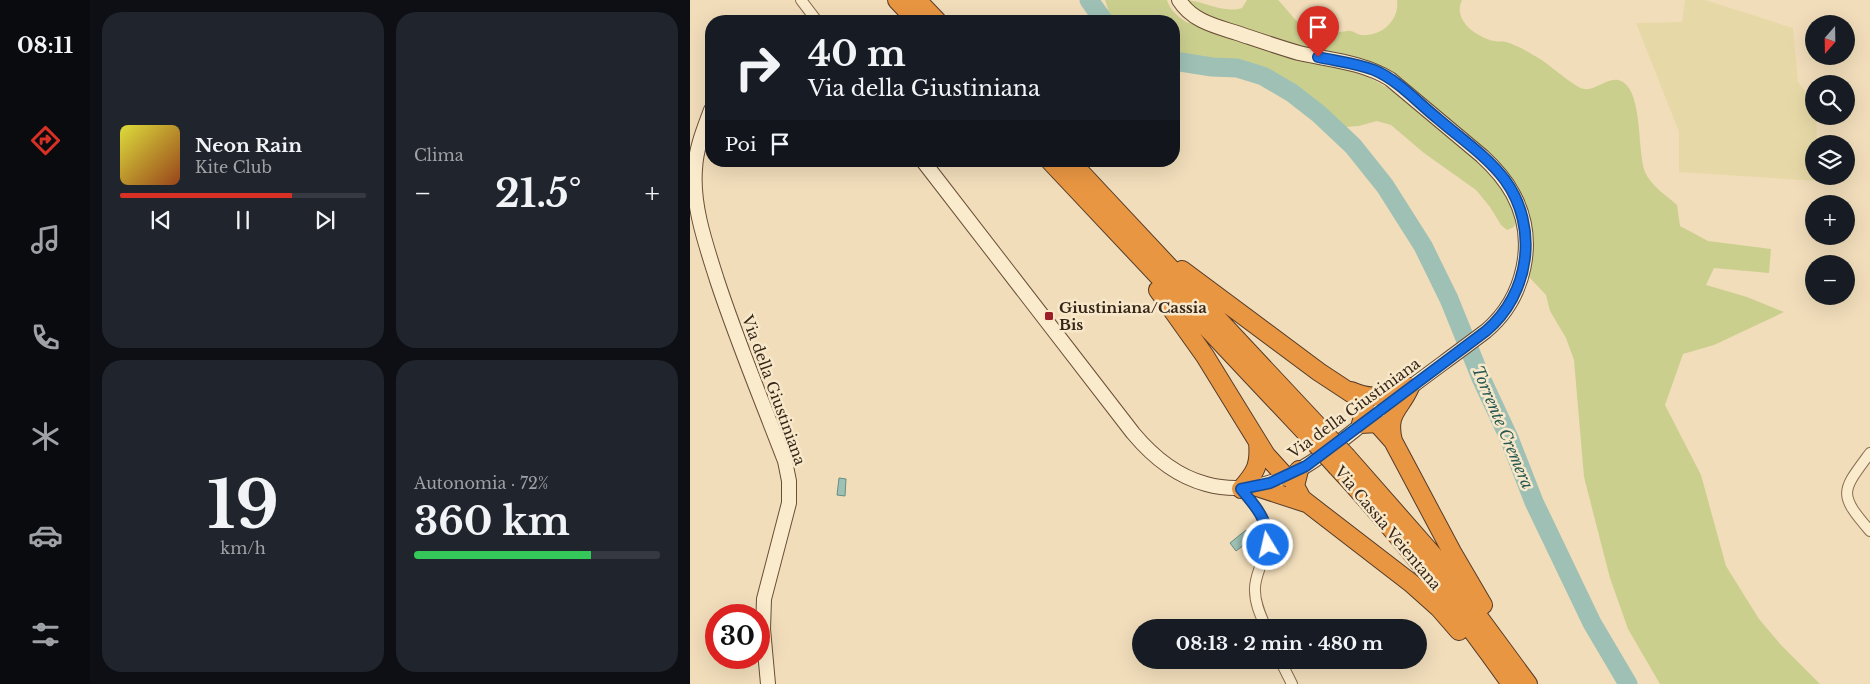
<!DOCTYPE html>
<html lang="it">
<meta charset="utf-8">
<style>
:root{--surface:#171b24;--page:#20242c;--text:#f1f3f6;--muted:#9ea1a6;--line:#363941;--accent:#d93025}
body{margin:0;font-family:"Libre Baskerville",serif;background:var(--page);color:var(--text);height:100vh;display:flex;flex-direction:column;font-size:19px;white-space:nowrap}
*{box-sizing:border-box;margin:0}
p{font-size:16px;color:var(--muted)}
.icon{flex:none;width:28px;height:28px;fill:none;stroke:currentColor;stroke-width:2;stroke-linecap:round;stroke-linejoin:round}
.map{position:relative;flex:1;overflow:hidden}
.side{display:flex;flex-direction:column;gap:12px;padding:12px;background:#0d0f14;width:600px}
.side>*{flex:none}
.top-card{position:absolute;left:15px;top:15px;width:475px;height:152px;border-radius:20px;box-shadow:0 5px 20px #0002;background:#171b24;color:var(--text);overflow:hidden}
.needle{width:32px;rotate:200deg}
.buttons{position:absolute;left:1115px;top:15px;display:grid;gap:10px}
.buttons a{display:grid;place-items:center;width:50px;height:50px;border-radius:50%;background:var(--surface);box-shadow:0 5px 20px #0002;font-size:25px}
.speed{position:absolute;left:15px;top:604px;display:flex;gap:10px;font-size:25px;font-weight:700;text-align:center}
.speed>*{display:grid;place-content:center;width:65px;height:65px;border-radius:50%;background:var(--surface);box-shadow:0 5px 20px #0002;line-height:1}
.speed .limit{border:8px solid #d22;background:#fff;color:#111}
.pin{position:absolute;display:grid;place-items:center;width:42px;height:42px;color:#fff;margin:-51px -21px;border-radius:50% 50% 50% 0;rotate:-45deg;box-shadow:0 0 5px #0007}
.pin .icon{rotate:45deg}
.me{position:absolute;width:55px;margin:-28px;rotate:351deg;stroke-linejoin:round;filter:drop-shadow(0 0 4px #0008)}
.turn{display:flex;align-items:center;gap:18px;height:105px;padding:0 20px;font-size:22px}
.turn .icon{width:65px;height:65px;stroke-width:2.5}
.turn b{display:block;font-size:35px;line-height:42px}
.then{display:flex;align-items:center;height:48px;padding:0 20px;background:#0003;gap:10px;font-size:19px}
.big{font-size:38px;font-weight:800;line-height:1.1}
.side .card{flex:1;display:flex;flex-direction:column;justify-content:center;gap:8px;min-width:0;padding:0 18px;border-radius:20px;background:var(--page)}
.side .dial{align-items:center;gap:0}
.dial b{font-size:65px;line-height:1}
.song{display:flex;align-items:center;gap:15px}
.cover{width:60px;height:60px;border-radius:8px;background:linear-gradient(135deg,hsl(60 70% 55%),hsl(20 70% 35%))}
.played{height:5px;border-radius:2px;background:linear-gradient(90deg,var(--accent) 70%,var(--line) 70%)}
.keys{display:flex;justify-content:space-around;direction:ltr}
.heat{display:flex;justify-content:space-between;align-items:center;font-size:28px;direction:ltr}
.charge{height:8px;border-radius:4px;background:linear-gradient(90deg,#34c759 72%,var(--line) 0)}
.side .tiles{flex:1;display:grid;gap:12px;grid-template-columns:repeat(2,1fr)}
.trip{position:absolute;left:442px;top:619px;width:295px;height:50px;border-radius:25px;background:var(--surface);box-shadow:0 5px 20px #0002;font-weight:800;line-height:50px;text-align:center}
main{display:flex;flex:1;min-height:0}
.dock{display:flex;flex-direction:column;width:90px;justify-content:space-around;align-items:center;background:#090b0e;color:var(--muted)}
.dock .icon{width:35px;height:35px}
.dock .current{color:var(--accent)}
.dock b{font-size:22px;color:var(--text)}
.map>svg:first-child{display:block}
.farmland{fill:#e7d9a7}
.green{fill:#cbcf8e}
.water{fill:#9fc1b5;stroke:#668f82}
.lines{fill:none;stroke-linecap:round;stroke-linejoin:round}
.river{stroke:#9fc1b5;stroke-width:19}
.street-casing{stroke:#896d53;stroke-width:12}
.secondary-casing{stroke:#6a4e37;stroke-width:16}
.highway-casing{stroke:#553b28;stroke-width:20}
.street{stroke:#fbebcd;stroke-width:10}
.secondary{stroke:#fbebcd;stroke-width:14}
.highway{stroke:#e99642;stroke-width:18}
.highway-bridge-casing{stroke:#553b28;stroke-width:20;stroke-linecap:butt}
.highway-bridge{stroke:#e99642;stroke-width:18}
.route-casing{stroke:#114b97;stroke-width:12}
.route{stroke:#1a73e8;stroke-width:9}
.poi-dot{fill:#9c1f27;stroke:#f8e8ca;stroke-width:2}
.labels{text-anchor:middle;dominant-baseline:central;stroke-width:5;stroke-linejoin:round;paint-order:stroke}
.poi-label{font-size:15px;font-weight:bold;fill:#36261a;stroke:#f8e8ca;text-anchor:start}
.street-label{font-size:15px;fill:#36261a;stroke:#f8e8ca}
.water-label{font-size:16px;font-style:italic;fill:#275852;stroke:#f8e8ca}
</style>
<main>
<nav class="dock">
<b>08:11</b>
<svg class="icon current" aria-label="directions" viewBox="0 0 24 24"><path d="M12 3l9 9-9 9-9-9zM9 14v-3h6M13 9l2 2-2 2"/></svg>
<svg class="icon" aria-label="music" viewBox="0 0 24 24"><path d="M9 18V5l10-2v13"/><circle cx="6" cy="18" r="3"/><circle cx="16" cy="16" r="3"/></svg>
<svg class="icon" aria-label="phone" viewBox="0 0 24 24"><path d="M5 4h4l2 5-3 2q2 4 5 5l2-3 5 2v4C11 20 4 13 5 4z"/></svg>
<svg class="icon" aria-label="climate" viewBox="0 0 24 24"><path d="M12 3v18M4 7l16 10M4 17L20 7"/></svg>
<svg class="icon" aria-label="car" viewBox="0 0 24 24"><path d="M5 17H2v-5l4-1 3-4h7l3 4 3 1v5h-3M9 17h6M6 11h13"/><circle cx="7" cy="17" r="2"/><circle cx="17" cy="17" r="2"/></svg>
<svg class="icon" aria-label="filters" viewBox="0 0 24 24"><path d="M4 7h16M4 17h16"/><circle cx="9" cy="7" r="2"/><circle cx="15" cy="17" r="2"/></svg>
</nav>
<section class="side">
<div class="tiles">
<div class="card">
<div class="song"><i class="cover"></i><div><b>Neon Rain</b><p>Kite Club</p></div></div>
<div class="played"></div>
<div class="keys"><svg class="icon" aria-label="previous" viewBox="0 0 24 24"><path d="M18 5L8 12l10 7zM5 5v14"/></svg><svg class="icon" aria-label="pause" viewBox="0 0 24 24"><path d="M8 5v14M16 5v14"/></svg><svg class="icon" aria-label="next" viewBox="0 0 24 24"><path d="M6 5l10 7-10 7zM19 5v14"/></svg></div>
</div>
<div class="card"><p>Clima</p>
<div class="heat"><a>−</a><b class="big">21.5°</b><a>+</a></div>
</div>
<div class="card dial"><b>19</b><p>km/h</p></div>
<div class="card"><p>Autonomia · 72%</p><b class="big">360 km</b><div class="charge"></div></div>
</div>
</section>
<div class="map">
<svg width="1180" height="684" viewBox="0 0 1180 684">
<rect width="100%" height="100%" fill="#f1ddba"/>
<path class="farmland" d="M995,0H1015L1103,28L1108,82L1124,104V116H1126L1127,144H1124V176H1128V181L989,172V132L946,23L992,22Z"/>
<path class="green" d="M415,0H477C480,10 487,16 496,22L638,65L671,73L698,88L726,108L780,153L811,186L827,218L824,227L817,230L811,225L800,207L786,190L734,153L701,125L687,121L669,126L655,127L642,123L610,94L570,70L553,63L536,65L526,70H511L484,61V21H422Z
M494,0C514,0 531,14 552,8L557,0H588C598,10 609,27 622,32C632,37 646,32 657,31C662,30 666,34 671,35C691,37 710,20 707,0H772C766,13 773,24 784,32C789,35 799,41 805,41C808,42 812,41 816,42C827,45 840,53 850,59C860,65 884,87 894,89C908,91 919,74 933,82C953,95 947,151 955,172C961,186 977,196 987,205L990,226L1018,241L1081,249L1079,273L1024,268L1016,285L1057,297L1094,312L1024,345L993,354L975,405L1011,475L1036,566L1069,619L1091,645L1130,684H970L938,629L920,578L894,477L884,360L876,338L860,311L856,295L839,277L841,240L836,207L714,87L512,19Z"/>
<path class="water" d="M149,478L156,479L155,496L147,495Z
M556,530L563,538L546,551L540,543Z"/>
<g class="lines">
<path class="river" d="M399,0L414,21
M484,61L522,67L547,68L573,76L602,93L629,114L663,146L695,186L733,246L759,299L791,378L819,438L844,502L902,623L938,684"/>
<defs>
<path id="street" d="M111,0L127,21
M1180,453C1152,491 1147,493 1180,531
M551,489C573,515 584,527 572,561C569,571 564,581 565,591C565,604 571,616 576,628
M590,660L602,684"/>
<path id="secondary" d="M21,110C14,129 6,148 5,169C2,206 16,245 27,280C47,341 72,401 95,461L99,481V503L74,599L73,629L78,684
M233,161L443,433C463,457 486,476 516,484C585,503 634,453 684,415C721,386 759,359 796,331C835,298 848,240 823,194C815,179 804,167 792,156L700,79C672,62 640,60 609,53C588,47 568,40 547,33C525,26 502,21 489,0"/>
<path id="highway" d="M207,0L227,21
M227,0L247,21
M360,161L617,434
M380,161L627,425
M492,270L629,372L667,397L673,404L675,409L671,424
M468,290L515,356L576,455L596,477
M661,391C689,403 695,392 720,387
M671,424L687,423L703,441L762,552L793,605
M703,441C696,412 710,410 720,387
M657,457L743,555L838,684
M647,467C710,535 767,608 821,684
M609,470L605,486L612,499L721,583L749,608L769,631
M567,487L616,503
M551,489C566,472 570,465 568,442"/>
</defs>
<use href="#street" class="street-casing"/>
<use href="#secondary" class="secondary-casing"/>
<use href="#highway" class="highway-casing"/>
<use href="#street" class="street"/>
<use href="#secondary" class="secondary"/>
<use href="#highway" class="highway"/>
<defs>
<path id="highway-bridge" d="M627,425L657,457
M617,434L647,467"/>
</defs>
<use href="#highway-bridge" class="highway-bridge-casing"/>
<use href="#highway-bridge" class="highway-bridge"/>
</g>
<g class="lines">
<defs>
<path id="route" d="M578,545C580,523 565,505 551,489L580,483L616,466L796,331C840,294 849,227 815,180C797,156 770,138 747,118C727,102 708,80 684,70C666,63 646,61 628,57"/>
</defs>
<use href="#route" class="route-casing"/>
<use href="#route" class="route"/>
</g>
<rect class="poi-dot" x="354" y="311" width="10" height="10" rx="2.5"/>
<g class="labels">
<g class="poi-label">
<text x="369" y="307">Giustiniana/Cassia<tspan x="369" dy="17">Bis</tspan></text>
</g>
<g class="street-label">
<text transform="translate(84 390) rotate(70)">Via della Giustiniana</text>
<text transform="translate(664 408) rotate(-36)">Via della Giustiniana</text>
<text transform="translate(698 528) rotate(50)">Via Cassia Veientana</text>
</g>
<g class="water-label">
<text transform="translate(813 427) rotate(67)">Torrente Cremera</text>
</g>
</g>
</svg>
<div class="buttons">
<a><svg class="needle" viewBox="-14 -14 28 28"><path d="M0-13l5 13h-10z" fill="#e53935"/><path d="M0 13l5-13h-10z" fill="#9ea1a6"/></svg></a>
<a><svg class="icon" aria-label="search" viewBox="0 0 24 24"><circle cx="10" cy="10" r="6"/><path d="M15 15l6 6"/></svg></a>
<a><svg class="icon" aria-label="layers" viewBox="0 0 24 24"><path d="M12 4l9 5-9 5-9-5zM3 14l9 5 9-5"/></svg></a>
<a>+</a>
<a>−</a>
</div>
<div class="speed"><div class="limit">30</div></div>
<div class="pin" style="left:628px;top:57px;background:#d93025"><svg class="icon" aria-label="arrive" viewBox="0 0 24 24"><path d="M6 21V4h12l-3 4 3 4H6"/></svg></div>
<svg class="me" style="left:578px;top:545px" viewBox="-20 -20 40 40"><circle r="17" fill="#1a73e8" stroke="#fff" stroke-width="3"/><path d="M0-11L8 9 0 5-8 9z" fill="#fff"/></svg>
<div class="trip">08:13 · 2 min · 480 m</div>
<div class="top-card">
<div class="turn"><svg class="icon" aria-label="right" viewBox="0 0 24 24"><path d="M7 20v-9h11M14 6l5 5-5 5"/></svg><div><b>40 m</b>Via della Giustiniana</div></div>
<div class="then">Poi<svg class="icon" aria-label="arrive" viewBox="0 0 24 24"><path d="M6 21V4h12l-3 4 3 4H6"/></svg></div>
</div>
</div>
</main>
